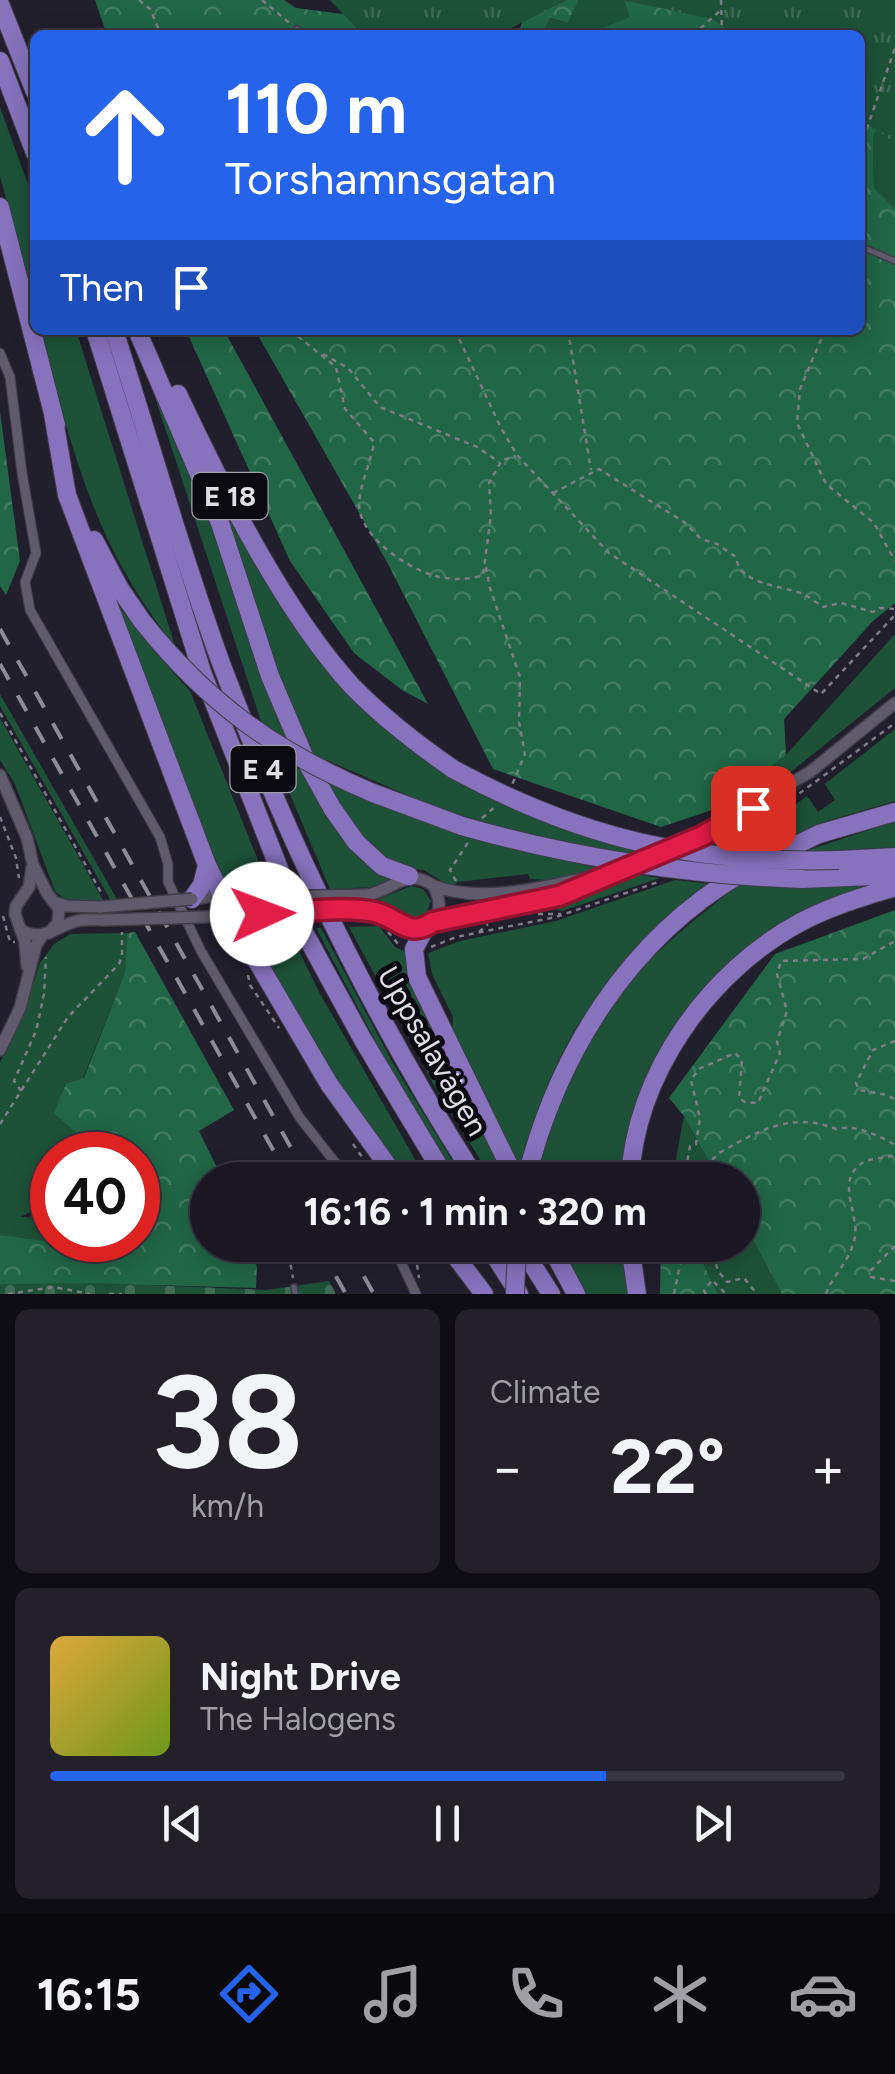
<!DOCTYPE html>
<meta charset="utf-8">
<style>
:root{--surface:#1a1722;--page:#23202a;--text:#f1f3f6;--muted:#9f9fa5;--line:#383640;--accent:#2563eb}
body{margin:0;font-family:Figtree,sans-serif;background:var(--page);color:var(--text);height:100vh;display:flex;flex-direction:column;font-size:38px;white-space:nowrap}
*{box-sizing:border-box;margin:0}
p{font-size:32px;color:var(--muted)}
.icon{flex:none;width:55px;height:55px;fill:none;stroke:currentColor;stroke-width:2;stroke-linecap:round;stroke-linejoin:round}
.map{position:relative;height:1294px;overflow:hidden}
.drawer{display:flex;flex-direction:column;gap:15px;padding:15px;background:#0e0d13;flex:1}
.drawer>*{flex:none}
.banner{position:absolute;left:30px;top:30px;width:835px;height:305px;border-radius:15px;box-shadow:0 5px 25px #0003,0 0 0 2px var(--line);background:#2563eb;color:#fff;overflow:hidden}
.speed{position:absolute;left:30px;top:1132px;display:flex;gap:20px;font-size:50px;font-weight:700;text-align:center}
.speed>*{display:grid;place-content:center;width:130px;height:130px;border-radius:50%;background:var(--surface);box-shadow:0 5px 25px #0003,0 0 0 2px var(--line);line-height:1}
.speed .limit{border:15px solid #d22;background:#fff;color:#111}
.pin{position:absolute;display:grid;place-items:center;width:85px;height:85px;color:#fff;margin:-42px;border-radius:20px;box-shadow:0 5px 15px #0006}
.me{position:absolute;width:110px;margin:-55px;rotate:88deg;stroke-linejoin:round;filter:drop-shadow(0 0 8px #0008)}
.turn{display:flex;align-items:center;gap:35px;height:210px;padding:0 30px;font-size:45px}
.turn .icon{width:130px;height:130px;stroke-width:2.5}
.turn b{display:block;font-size:70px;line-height:85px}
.then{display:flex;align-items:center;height:95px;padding:0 30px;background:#0003;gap:20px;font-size:38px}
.big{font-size:75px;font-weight:700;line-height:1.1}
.drawer .card{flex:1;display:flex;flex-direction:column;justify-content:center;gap:15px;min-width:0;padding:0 35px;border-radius:15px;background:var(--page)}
.drawer .dial{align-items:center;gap:0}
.dial b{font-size:130px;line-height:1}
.song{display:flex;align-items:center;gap:30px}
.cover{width:120px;height:120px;border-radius:15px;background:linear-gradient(135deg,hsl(40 70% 55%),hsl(80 70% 35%))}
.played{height:10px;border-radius:5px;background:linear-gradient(90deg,var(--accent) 70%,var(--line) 70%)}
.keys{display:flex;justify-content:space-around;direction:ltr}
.heat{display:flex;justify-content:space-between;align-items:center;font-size:55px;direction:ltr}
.drawer .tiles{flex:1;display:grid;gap:15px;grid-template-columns:1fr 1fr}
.card:last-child{grid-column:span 2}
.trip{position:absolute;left:190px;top:1162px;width:570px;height:100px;border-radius:50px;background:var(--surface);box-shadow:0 5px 25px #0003,0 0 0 2px var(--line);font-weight:700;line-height:100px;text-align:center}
.menu{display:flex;height:160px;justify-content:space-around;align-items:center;background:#0a090e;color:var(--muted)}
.menu .icon{width:70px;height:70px}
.menu .current{color:var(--accent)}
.menu b{font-size:45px;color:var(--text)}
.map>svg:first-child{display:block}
.grass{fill:#1d5239}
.forest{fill:url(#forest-crowns)}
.cemetery{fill:url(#cemetery-stones)}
.park{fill:url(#park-tufts)}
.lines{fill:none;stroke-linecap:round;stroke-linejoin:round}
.service-casing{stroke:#3f3c48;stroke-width:8}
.minor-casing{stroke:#3f3c48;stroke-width:11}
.tertiary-casing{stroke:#3f3c48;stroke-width:14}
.motorway-casing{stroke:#3f3c48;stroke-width:20}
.path{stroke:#7e7c87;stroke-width:2.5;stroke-dasharray:5 5;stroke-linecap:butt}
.service{stroke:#5f5b6c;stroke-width:5}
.minor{stroke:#5f5b6c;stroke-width:9}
.tertiary{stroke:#5f5b6c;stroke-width:11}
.motorway{stroke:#8672bd;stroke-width:18}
.rail{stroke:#8d8b96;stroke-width:4;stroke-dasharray:18 18;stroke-linecap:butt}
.tertiary-bridge-casing{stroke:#3f3c48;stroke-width:14;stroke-linecap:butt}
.motorway-bridge-casing{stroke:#3f3c48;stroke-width:20;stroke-linecap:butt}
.tertiary-bridge{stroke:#5f5b6c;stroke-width:11}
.motorway-bridge{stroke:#8672bd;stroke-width:18}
.route-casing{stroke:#92132f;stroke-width:25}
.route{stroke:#e11d48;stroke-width:18}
.labels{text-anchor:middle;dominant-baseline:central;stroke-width:10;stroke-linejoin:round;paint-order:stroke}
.shield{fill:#0b0a10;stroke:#a09fa7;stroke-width:2.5}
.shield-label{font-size:28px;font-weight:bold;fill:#e0dfe8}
.street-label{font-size:30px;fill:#e0dfe8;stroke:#0b0a10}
</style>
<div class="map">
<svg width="895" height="1294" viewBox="0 0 895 1294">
<defs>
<pattern id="forest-crowns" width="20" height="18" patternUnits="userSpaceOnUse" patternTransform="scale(2.5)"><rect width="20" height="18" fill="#216747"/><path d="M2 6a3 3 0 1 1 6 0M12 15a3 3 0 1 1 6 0" fill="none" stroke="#417c62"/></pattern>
<pattern id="cemetery-stones" width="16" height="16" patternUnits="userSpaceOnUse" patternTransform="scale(2.5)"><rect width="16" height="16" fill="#1d5239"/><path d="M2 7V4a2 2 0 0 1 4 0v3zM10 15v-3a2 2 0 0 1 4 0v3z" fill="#3e6a56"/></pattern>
<pattern id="park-tufts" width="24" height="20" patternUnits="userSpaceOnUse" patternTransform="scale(2.5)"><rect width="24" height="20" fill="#1d5239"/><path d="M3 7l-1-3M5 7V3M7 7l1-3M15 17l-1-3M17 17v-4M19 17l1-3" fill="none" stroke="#3e6a56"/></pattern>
</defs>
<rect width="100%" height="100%" fill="#221f2d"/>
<path class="grass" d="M579,0H624L631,17L585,35H542L550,18L568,23Z
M895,85V209L874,189L873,138Z
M0,107L35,204V305L0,176Z
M42,330H76L175,646C95,546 71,451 42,330Z
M148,376L210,517L289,741L262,724Z
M210,471L373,717C451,787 542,827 643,853L631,858L522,836L448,813L306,751L287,703Z
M110,595L153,650L190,691L270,890H230L214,856Z
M895,634V688L776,784L766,771L786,755Z
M0,694L118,901H111L0,706Z
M0,718L103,900C86,900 68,905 55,891L15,784L0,760Z
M895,729V801L824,822L764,851L732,849L807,796L818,812L835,800L825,784Z
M273,754L304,772L393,877L374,887L330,889Z
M321,780L456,833L601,869L552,880L530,879L528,874L458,882L451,887L424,870L402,868L370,848Z
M804,785L720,848L699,846Z
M895,821V847L803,852Z
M633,874L660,878L562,911L548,907L558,900Z
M675,880L711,884C681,911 649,938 621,968C568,1023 537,1101 519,1174L452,1035L453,1017L432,974L428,953L460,941L556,921Z
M738,885L862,886L864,890L850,894L689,1009L624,1180H535C553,1096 598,1009 660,950C685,927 712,906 738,885Z
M411,886L423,889L431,901L424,919C403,926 391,906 370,905L369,903Z
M379,926L395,947L408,953L509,1180H493L436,1089L349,927Z
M261,928H288L319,992L427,1180H404L357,1116L251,936Z
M316,928H321L391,1060L464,1180H458L388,1065Z
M127,933L125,972L83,1079L66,1085L91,1155H52V1202L20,1217L52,1218V1226L44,1242L0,1235V1062L22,1019L40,963L54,944L70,934Z
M684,1116L719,1180H672Z
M743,1222L782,1294H718L694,1245H742Z
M557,1245H624L631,1294H583Z"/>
<path class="forest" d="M95,0H284L296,8L351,15L396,35H107Z
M529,0H579L568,23L550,18L542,35H518Z
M624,0H895V85L873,138L874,188L895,209V603L873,621L784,719L786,755L721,807L661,827L493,769L387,562L255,330H860V35H585L630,17Z
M186,330H224L428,704L402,690L354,653L290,561Z
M0,412L20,561L6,595L0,586Z
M895,910V1294H782L743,1222L742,1180H719L684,1116L669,1098L775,954Z
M135,932L234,1110L199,1131L223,1180H208V1245H253L257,1268L256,1288L154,1285L131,1294H0V1235L44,1241L52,1226V1240H138V1155H91L89,1144L54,1113L66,1084L84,1078L125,972L127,933Z
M661,1245H694L718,1294H660Z"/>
<path class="cemetery" d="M329,1281L336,1294H0V1284L101,1283L266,1290Z"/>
<path class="park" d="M330,0H567L497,35H363Z
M622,0H895V143L860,119V35H735L712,19Z"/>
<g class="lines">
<defs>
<path id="service" d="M297,29L302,35
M860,246L895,261
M294,1287L295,1294"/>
<path id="minor" d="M0,353L10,377L22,473L36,553L25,582L30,610L160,837L168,864V882L201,951L300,1118L349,1180
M393,1245L416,1294"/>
<path id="tertiary" d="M0,775L27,838L33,865L47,893L59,909L58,923L49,933
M434,886C483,904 544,887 594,876
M192,899L222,895L263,897
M57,903L66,906L100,907
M364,910C385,913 420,948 436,917C442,906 438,896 434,886C404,866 395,891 366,895
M204,917L262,914
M433,922L559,896L701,836L810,772L895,703
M20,929C41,944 56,926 77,921C86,919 95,920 104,920
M27,966L25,942L15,914L16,906L29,887L32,867
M0,1050L20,1008L36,945L42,936"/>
<path id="motorway" d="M0,4L35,92
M0,61L35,153
M0,207L56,425
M95,330L202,672L304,932L363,1040L447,1180
M114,330C150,441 181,554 221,663C289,845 372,1017 477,1180
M137,330L220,523L270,676L307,763L332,808L356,842L382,866L409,876
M178,394C221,486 284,612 352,686C383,718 417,744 453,769
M53,414L67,495L207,865L241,934L329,1084L398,1180
M94,540L120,589L142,621
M373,793L462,826
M765,860L819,834L895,812
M839,860L895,857
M802,879L895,875
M192,899L202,885L207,865
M426,927L414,949L417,977L516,1180
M526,1180C557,1055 628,939 742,873
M630,1180C635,1074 709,971 801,922C831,906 863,897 895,887
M447,1245L484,1294
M488,1245L519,1294
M520,1245L551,1294
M550,1245L576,1294
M630,1245L637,1294"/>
</defs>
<use href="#service" class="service-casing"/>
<use href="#minor" class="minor-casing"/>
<use href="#tertiary" class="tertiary-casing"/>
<use href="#motorway" class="motorway-casing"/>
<path class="path" d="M139,0L150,9L161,35
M262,0L292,25
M721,0L722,35
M693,35L721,10
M860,148L895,48
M290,330L336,367L345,409L374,442C371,462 360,484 359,504C359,535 403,565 429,574C446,580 466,581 483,575L491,515L489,483L502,460L516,456
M455,330L501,428L517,455L609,553L821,694L895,615
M568,330L591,470
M825,330L800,389L797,423L826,484L874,523L895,561
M323,354L348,368L380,407L477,447L499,462
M553,493L599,469L684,522L701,539L717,544L736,557C739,585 781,585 803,594C810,597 817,603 823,607L841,603L873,612L880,608L895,609
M486,567L490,588L520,677L519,722L525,754L512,785
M0,713L102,894
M0,817L16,858L19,878
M482,818L495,807
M735,841L895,723
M456,881L450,870L469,841
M538,914H561
M3,916L10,942H15
M388,932L399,945
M479,932L488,924
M431,947L456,937L556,917L658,882
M248,975L250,985L279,1028
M895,1041L873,1050L856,1083L859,1090L888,1095L895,1100
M21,1091L14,1081L36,1031L44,994L46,957
M0,1124L68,1017L119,964L122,956V932
M353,1144L378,1180
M245,1161L255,1180
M684,1180L690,1146L696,1144L700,1118L691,1080L699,1069L735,1053L742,1060L739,1098L745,1102L758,1103L780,1053L777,1042L787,1011L777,974L781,961L863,959L895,941
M711,1180L713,1159L719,1153C758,1131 792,1111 836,1129C855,1124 878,1135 895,1145
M287,1245L293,1278
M414,1245L419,1278
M710,1245L718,1271L727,1282L744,1278L757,1294
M895,1246L871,1270V1277L895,1281
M8,1294L54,1287L90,1294
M109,1294H122
M674,1294L684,1245
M706,1294L704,1291L712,1280L726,1294
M826,1294C833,1274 850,1262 855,1237C859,1213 834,1179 864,1162C872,1158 886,1158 895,1155"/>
<use href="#service" class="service"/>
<use href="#minor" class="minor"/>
<use href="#tertiary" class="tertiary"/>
<use href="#motorway" class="motorway"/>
<path class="rail" d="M0,629L309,1180
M0,664L290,1180
M318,1245L346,1294
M346,1245L374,1294"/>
<defs>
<path id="tertiary-bridge" d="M263,897L366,895
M100,907L192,899
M262,914L364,910
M104,920L204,917"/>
<path id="motorway-bridge" d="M142,621C208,704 276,752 373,793
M453,769C582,839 693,864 839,860
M462,826C574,858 685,875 802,879
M515,1294L517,1245"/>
</defs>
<use href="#tertiary-bridge" class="tertiary-bridge-casing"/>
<use href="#motorway-bridge" class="motorway-bridge-casing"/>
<use href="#tertiary-bridge" class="tertiary-bridge"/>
<use href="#motorway-bridge" class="motorway-bridge"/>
</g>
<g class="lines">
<defs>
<path id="route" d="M262,914C295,913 344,905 375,912C399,918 408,939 433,922L559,896L702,836L753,808"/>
</defs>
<use href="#route" class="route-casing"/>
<use href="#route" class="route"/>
</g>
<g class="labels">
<g class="shield">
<rect x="192.5" y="473" width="75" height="46" rx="8"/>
<rect x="230.5" y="746" width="65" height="46" rx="8"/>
</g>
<g class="shield-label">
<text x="230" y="496">E 18</text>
<text x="263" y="769">E 4</text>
</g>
<g class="street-label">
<text transform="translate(433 1051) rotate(60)">Uppsalavägen</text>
</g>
</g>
</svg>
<div class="speed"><div class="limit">40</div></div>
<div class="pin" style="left:753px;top:808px;background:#d93025"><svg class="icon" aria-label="arrive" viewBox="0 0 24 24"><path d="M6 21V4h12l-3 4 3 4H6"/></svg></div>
<svg class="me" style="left:262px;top:914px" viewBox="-20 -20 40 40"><circle r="19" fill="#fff"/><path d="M0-13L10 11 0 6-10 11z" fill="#e11d48"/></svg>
<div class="trip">16:16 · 1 min · 320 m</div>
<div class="banner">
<div class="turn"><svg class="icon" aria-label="ahead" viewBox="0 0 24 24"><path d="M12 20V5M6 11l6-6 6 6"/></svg><div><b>110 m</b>Torshamnsgatan</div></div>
<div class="then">Then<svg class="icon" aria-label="arrive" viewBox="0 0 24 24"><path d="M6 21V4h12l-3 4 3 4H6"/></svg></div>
</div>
</div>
<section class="drawer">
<div class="tiles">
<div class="card dial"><b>38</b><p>km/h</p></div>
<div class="card"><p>Climate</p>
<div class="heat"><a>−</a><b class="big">22°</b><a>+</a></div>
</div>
<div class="card">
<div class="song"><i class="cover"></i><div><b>Night Drive</b><p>The Halogens</p></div></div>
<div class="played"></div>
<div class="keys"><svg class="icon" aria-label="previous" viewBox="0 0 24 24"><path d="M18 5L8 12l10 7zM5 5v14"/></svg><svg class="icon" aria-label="pause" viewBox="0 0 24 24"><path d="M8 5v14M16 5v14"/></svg><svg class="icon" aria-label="next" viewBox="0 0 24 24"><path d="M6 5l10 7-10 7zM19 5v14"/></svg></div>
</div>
</div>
</section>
<nav class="menu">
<b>16:15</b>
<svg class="icon current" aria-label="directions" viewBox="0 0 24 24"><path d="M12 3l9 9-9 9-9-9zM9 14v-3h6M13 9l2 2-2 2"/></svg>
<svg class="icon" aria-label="music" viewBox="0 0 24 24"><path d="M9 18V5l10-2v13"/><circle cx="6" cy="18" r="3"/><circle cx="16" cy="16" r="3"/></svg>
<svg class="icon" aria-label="phone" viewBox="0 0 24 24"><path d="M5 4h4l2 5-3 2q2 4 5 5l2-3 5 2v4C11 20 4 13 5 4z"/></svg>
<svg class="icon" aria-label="climate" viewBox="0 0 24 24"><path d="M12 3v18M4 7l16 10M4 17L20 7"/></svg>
<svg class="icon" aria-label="car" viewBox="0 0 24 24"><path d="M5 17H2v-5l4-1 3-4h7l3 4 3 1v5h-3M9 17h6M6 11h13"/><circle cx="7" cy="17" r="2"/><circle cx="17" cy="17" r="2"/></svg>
</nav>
